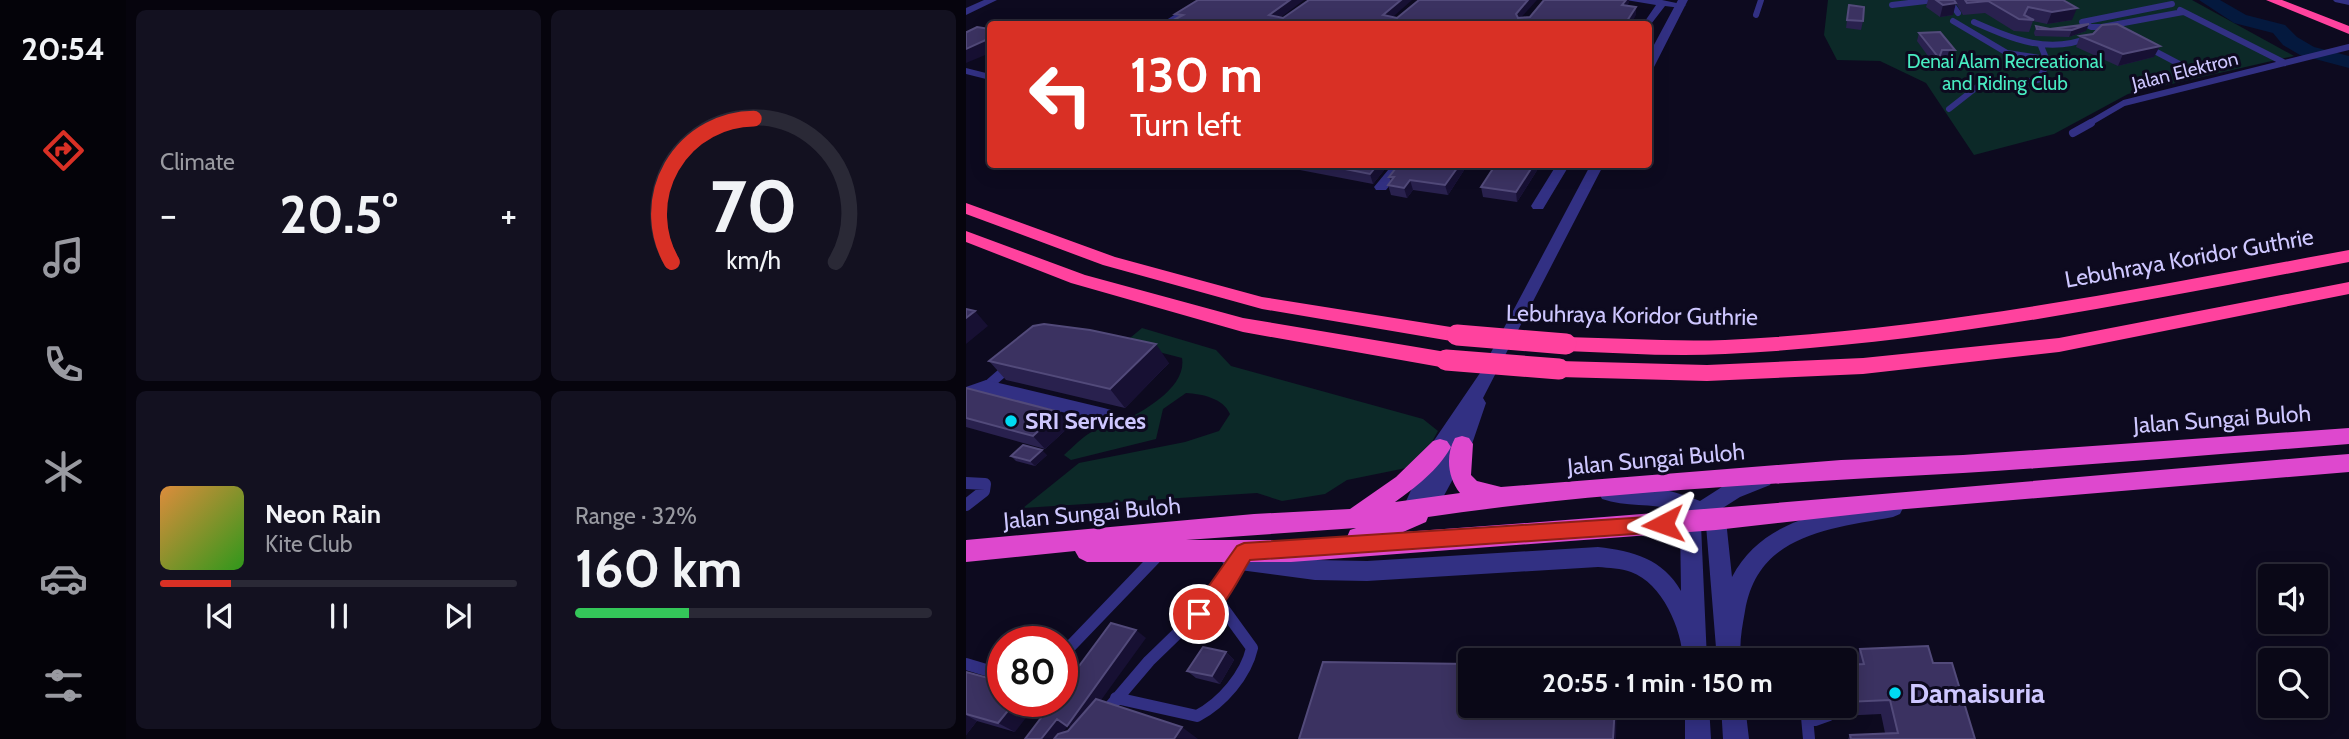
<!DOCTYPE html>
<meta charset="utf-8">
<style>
:root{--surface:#0a0817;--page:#131120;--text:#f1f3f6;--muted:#999aa1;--line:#2a2936;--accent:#d93025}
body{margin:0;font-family:Cabin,sans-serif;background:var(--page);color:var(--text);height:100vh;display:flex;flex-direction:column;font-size:26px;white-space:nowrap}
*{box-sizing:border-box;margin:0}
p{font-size:23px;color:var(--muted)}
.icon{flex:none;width:38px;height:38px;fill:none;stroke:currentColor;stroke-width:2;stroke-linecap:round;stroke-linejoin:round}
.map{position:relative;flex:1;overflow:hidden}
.sheet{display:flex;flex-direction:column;gap:10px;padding:10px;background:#06040d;width:840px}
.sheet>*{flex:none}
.hud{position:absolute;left:21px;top:21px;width:665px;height:147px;border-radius:7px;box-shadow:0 4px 18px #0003,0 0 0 2px var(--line);background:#d93025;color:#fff;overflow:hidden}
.fabs{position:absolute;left:1292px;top:564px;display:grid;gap:14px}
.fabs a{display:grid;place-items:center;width:70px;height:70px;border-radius:7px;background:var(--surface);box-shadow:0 4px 18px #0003,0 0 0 2px var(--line);font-size:35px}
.speed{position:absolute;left:21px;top:626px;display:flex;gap:14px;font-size:35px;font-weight:700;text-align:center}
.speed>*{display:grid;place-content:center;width:91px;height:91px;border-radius:50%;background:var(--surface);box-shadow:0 4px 18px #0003,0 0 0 2px var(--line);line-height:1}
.speed .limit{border:10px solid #d22;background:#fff;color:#111}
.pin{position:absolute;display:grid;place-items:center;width:60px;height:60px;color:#fff;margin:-30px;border:4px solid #fff;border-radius:50%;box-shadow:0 2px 7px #0007}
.me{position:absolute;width:77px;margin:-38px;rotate:266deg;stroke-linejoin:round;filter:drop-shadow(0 0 5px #0008)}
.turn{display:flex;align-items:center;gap:24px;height:147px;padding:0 28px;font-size:32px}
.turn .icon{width:91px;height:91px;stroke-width:2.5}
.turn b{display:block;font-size:49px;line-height:60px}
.big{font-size:52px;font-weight:700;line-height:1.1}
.sheet .widget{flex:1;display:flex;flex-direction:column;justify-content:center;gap:10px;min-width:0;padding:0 24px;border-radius:10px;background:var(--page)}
.sheet .dial{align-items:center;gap:0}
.dial svg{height:182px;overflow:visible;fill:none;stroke:var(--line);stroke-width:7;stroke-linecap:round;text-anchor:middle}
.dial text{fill:var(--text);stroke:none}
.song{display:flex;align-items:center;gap:21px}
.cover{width:84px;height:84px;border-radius:10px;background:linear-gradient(135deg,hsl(30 70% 55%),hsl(110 70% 35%))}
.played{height:7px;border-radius:4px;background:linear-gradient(90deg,var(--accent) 20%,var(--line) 20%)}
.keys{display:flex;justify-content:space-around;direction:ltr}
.heat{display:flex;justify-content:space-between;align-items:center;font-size:38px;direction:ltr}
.charge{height:10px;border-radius:5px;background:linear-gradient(90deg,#34c759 32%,var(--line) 0)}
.sheet .tiles{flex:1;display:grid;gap:10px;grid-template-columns:repeat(2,1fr)}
.trip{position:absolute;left:492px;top:648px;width:399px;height:70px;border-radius:7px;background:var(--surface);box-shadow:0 4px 18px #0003,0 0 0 2px var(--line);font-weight:700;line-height:70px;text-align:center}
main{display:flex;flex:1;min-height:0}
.tab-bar{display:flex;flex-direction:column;width:126px;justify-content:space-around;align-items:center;background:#040309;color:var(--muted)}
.tab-bar .icon{width:49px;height:49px}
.tab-bar .active{color:var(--accent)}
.tab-bar b{font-size:32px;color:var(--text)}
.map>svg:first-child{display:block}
.green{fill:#0c2928}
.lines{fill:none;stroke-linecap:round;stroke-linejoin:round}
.river{fill:#04193e;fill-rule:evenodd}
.service-far3{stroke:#323083;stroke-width:6}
.service-far2{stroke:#323083;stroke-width:8}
.service-far1{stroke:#323083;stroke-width:10}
.service{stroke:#323083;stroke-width:12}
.minor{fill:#323083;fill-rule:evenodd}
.tertiary{fill:#323083;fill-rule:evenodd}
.trunk{fill:#de48ce;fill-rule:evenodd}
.motorway{fill:#ff429e;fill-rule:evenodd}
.motorway-bridge{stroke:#ff429e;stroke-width:21}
.wall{fill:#29214e}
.shaded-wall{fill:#171033}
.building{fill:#3b3261;stroke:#524a7a;stroke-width:2}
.route{fill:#d93025;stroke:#8d1f18;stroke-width:2}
.poi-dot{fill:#00dbf2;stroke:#0d0a1f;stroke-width:2.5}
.labels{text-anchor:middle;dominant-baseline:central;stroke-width:6;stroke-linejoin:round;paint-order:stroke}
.far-park-label{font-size:19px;fill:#48ebc1;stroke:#0d0a1f}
.far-street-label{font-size:19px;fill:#cec7ff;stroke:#0d0a1f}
.street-label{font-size:23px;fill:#cec7ff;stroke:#0d0a1f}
.poi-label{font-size:23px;font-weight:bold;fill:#cec7ff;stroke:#0d0a1f;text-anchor:start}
.near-poi-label{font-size:28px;font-weight:bold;fill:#cec7ff;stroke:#0d0a1f;text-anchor:start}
</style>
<main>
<nav class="tab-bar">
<b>20:54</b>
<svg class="icon active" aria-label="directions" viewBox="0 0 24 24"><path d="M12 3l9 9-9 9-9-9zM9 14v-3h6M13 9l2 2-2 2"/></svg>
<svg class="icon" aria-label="music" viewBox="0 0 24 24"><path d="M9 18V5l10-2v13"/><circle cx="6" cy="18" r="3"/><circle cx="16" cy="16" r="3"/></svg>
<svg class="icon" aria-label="phone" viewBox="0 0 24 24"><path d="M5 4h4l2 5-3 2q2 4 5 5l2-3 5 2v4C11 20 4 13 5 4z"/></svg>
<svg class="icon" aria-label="climate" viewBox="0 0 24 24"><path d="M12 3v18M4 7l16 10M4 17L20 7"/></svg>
<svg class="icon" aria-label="car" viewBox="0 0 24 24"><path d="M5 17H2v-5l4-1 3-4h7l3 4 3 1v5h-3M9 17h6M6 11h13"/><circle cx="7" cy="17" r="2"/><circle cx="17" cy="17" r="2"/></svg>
<svg class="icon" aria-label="filters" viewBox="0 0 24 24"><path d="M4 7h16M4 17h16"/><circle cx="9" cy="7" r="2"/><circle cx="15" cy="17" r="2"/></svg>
</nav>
<section class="sheet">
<div class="tiles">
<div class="widget"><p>Climate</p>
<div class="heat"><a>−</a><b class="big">20.5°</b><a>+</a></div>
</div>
<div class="widget dial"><svg viewBox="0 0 100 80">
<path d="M14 69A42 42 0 1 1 86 69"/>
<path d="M14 69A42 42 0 0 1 50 6" stroke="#d93025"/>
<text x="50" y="56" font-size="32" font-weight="700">70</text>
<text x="50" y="72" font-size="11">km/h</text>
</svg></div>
<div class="widget">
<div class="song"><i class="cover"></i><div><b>Neon Rain</b><p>Kite Club</p></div></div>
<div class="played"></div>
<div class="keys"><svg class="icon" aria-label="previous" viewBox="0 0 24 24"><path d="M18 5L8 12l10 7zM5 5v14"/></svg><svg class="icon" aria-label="pause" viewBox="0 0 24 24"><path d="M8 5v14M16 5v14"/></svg><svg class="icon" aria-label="next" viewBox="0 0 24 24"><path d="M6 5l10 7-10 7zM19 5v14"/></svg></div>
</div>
<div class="widget"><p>Range · 32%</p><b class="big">160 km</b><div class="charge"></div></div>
</div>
</section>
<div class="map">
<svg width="1383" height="739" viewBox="0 0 1383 739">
<rect width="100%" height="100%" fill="#0d0a1f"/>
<path class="green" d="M862,0H1226L1328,56L1162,94L1088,134L1008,155L960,83L914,61L871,60L858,35Z
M176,328L250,350L265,366L457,419L472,431L459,454L445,467L381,480L359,494L316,501L291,493L57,508L113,463L219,442L253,431L264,414C257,398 236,394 220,393L197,409L190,439L105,460L98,455C107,447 118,435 128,431C137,427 147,426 155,422C178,411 221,387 216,358L158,343Z"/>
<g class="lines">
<path class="river" d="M1233,0H1254L1280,15L1319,25L1331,37L1348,47L1383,56V68L1334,55L1317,45L1307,33L1268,23Z"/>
<path class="service-far3" d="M983,0L992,13
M1206,4L1116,22L1125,27H1136L1217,12
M926,5L968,0
M1214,10L1319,63
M790,15L795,0
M987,21L1041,53L1080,59
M1008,22C1047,39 1083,55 1124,37
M1181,47L1219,67
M983,109L1011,87L1072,80L1082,63L1075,46
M1122,124L1158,103L1383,47"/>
<path class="service-far2" d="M1107,133L1125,123"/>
<path class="service-far1" d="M20,387L43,367
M0,483H4"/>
<path class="service" d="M0,483L19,484L18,491L0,505
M96,655L193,554
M0,664L37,675
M150,698L231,716C256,703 280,675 286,648L249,597
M830,705L834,712L849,720L863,715L868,705
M137,715L183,661L249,597L274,558
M841,717L843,739"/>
<path class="minor" d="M18,0H31L0,15V8Z
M232,0H244L205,24H194Z
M660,0H696L720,5L715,8L699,6L682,28V24H677L690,5Z
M0,68L24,74V80L0,74Z
M427,164H441L420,190H410L408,187Z
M591,164H604L577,209H567L565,206Z
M20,380L138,408L145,410L147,415L145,420L138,422L20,394L0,401V387Z"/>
<path class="tertiary" d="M712,0H722L688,67L682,70V56Z
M1367,0H1383V5L1369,2Z
M625,164H638L517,398L520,403L506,444L468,514L461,517L454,514L446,519L439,516L436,510L467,442L514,373Z
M797,471L804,473L807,479L804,485L774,497L752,511L760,520L766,577C797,517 867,510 927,499L934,502L937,508L934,514L927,517C863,529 792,534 779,611C776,628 773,643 775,660H751L740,525L737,523L735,525L741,660H717C716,629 696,583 665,572C655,568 643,568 632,567L401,581L349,580L266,569L258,566L255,559L258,552L266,549L349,560L401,561L632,547C667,551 697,559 715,591L714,522L719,513C692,502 662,508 636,499L633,493L636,487C661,478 710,491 734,501L759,485Z
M719,705H743L745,739H719Z
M755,705H779L783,739H757Z"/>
<path class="trunk" d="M1383,428V444C1254,454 1125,465 997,473C818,483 639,491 462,517L460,522L437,532C753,510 1068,480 1383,454V472L928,510L750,530L325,562H121L113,558L109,551L0,562V540L288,514L384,509L430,477L467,441L474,439L481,441L485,447C473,469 449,488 429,502L494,493C482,478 479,456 489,438L496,436L503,438L507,444L505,475L511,481L535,487L875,460L997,455ZM390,528L384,530L381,537L325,540H220Z"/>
<path class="motorway" d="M1300,0H1316L1383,26V34Z
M0,203L149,257L296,297L491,328L501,335L491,342L296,309L137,265L0,214Z
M0,231L119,275L277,318L480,352L487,355L490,360L487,365L480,368L277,332L105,283L0,242Z
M1383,250V262C1177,301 969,344 759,354C706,357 653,353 600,351L590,344L600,337C653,338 706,342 759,340C969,330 1177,288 1383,250Z
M1383,282V294L1093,352L897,374L741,381L593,377L586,374L583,369L586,364L593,361L741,365L897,358L1093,338Z"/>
<path class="motorway-bridge" d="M491,335L600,344
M480,360L593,369"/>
</g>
<path class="wall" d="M962,0H988L987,15L974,17L960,7Z
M988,0H1097L1106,20L1081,24L1067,21L1063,32L1048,31L1019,13L997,15Z
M883,5L897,21L895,30L880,28Z
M1070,26L1084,29L1120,31L1103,37L1069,36L1068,33Z
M953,33L989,50L986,58H974L970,67L951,41Z
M1114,36L1188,57L1152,66L1110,47Z
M282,164H423L407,184L313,166L310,169Z
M433,164H502L482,195L447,190L441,198L425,195L422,185L425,182L423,177Z
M575,164L551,202L517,197L515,187Z
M23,361L203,363L159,408L40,380Z
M0,388L105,425L79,449L0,427Z
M81,455L69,466L50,461L45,456Z
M894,649L967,663L1009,739H882L884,735L919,733L915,714L873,716L876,705H878V665H887Z
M260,652L268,660L254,684L230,678L221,671Z
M0,672L49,732L11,721L0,735Z"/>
<path class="shaded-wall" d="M324,0H338L306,24L303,15Z
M435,0H446L419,24L417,15Z
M562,0H571L551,22L550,14Z
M660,0H663V3L656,14V5Z
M990,3L987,15L974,17L977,5Z
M670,7V15L665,24H659Z
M1111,8L1106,20L1081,24L1086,12Z
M1123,24L1120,31L1103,37L1106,30Z
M24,38V53L0,63V49Z
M1194,46L1188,57L1152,66L1157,54Z
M412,164H423L407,184L404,174Z
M494,164H502L482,195L479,185Z
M568,164H575L551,202L550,192Z
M444,180L447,190L441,198L438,188Z
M9,311L22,326L0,344V318Z
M190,344L203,363L159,408L144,389Z
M93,412L105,425L79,449L67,436Z
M76,450L81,455L69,466L64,461Z
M170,630L180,638L112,732L102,726L92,739H75L91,719Z
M260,652L268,660L254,684L246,676Z
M49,702H72L49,732L32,723Z
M649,705H651L650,739H647Z
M0,715L11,721L0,735Z
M216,727L232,739H208Z"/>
<path class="building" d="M232,0H324L303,15L317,18L343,0H435L417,15L431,18L453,0H562L550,14L552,18L564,17L578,0H660L656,5L670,7L659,24H200L217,15L209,14Z
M970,0H988L990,3L977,5Z
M999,0H1097L1111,8L1086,12L1062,7L1058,15L1068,20L1053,19L1022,1L1001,3Z
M883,5L898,7L897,21L881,20Z
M1123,24L1106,30L1071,29L1070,26L1084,29Z
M1151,24L1194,46L1157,54L1114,36L1127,34L1136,25Z
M11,27L24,29V38L0,49V32H1Z
M974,32L989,50H976L973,58L953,33Z
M354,164H412L404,174Z
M433,164H494L479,185L444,180L438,188L422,185L428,177H423Z
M530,164H568L550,192L515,187Z
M0,309L9,311L0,318Z
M78,324L124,330L190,344L144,389L23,361L67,326Z
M0,388L93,412L67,436L0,418Z
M57,445L76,450L64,461L45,456Z
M145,623L170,630L101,726L91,719L75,739H59L87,702H96V689Z
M962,646L967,663H986L1009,739H885L884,735L932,733L924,700L880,702L884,689L878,684V665L898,664L894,649Z
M237,647L260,652L246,676L221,671Z
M357,662L504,664V705H649L647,739H333Z
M0,672L37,682V702H49L32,723L0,714Z
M130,699L216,727L208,739H88L92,734L102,731Z"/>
<path class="route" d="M697,516L704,518L707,524L704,530L697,532L284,560C271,581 257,614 233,624L226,621L223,614L271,546L278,543Z"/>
<g class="poi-dot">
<circle cx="45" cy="421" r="7"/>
<circle cx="929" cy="693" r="7"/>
</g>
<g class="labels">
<g class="far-park-label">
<text x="1039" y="61">Denai Alam Recreational<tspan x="1039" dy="22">and Riding Club</tspan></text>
</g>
<g class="far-street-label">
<text transform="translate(1219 71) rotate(-14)">Jalan Elektron</text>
</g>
<g class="street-label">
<text transform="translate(1223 258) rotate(-10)">Lebuhraya Koridor Guthrie</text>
<text transform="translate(666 315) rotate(1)">Lebuhraya Koridor Guthrie</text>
<text transform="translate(1256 419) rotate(-4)">Jalan Sungai Buloh</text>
<text transform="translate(690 459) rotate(-5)">Jalan Sungai Buloh</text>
<text transform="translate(126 513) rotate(-5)">Jalan Sungai Buloh</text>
</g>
<g class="poi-label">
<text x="59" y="421">SRI Services</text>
</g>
<g class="near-poi-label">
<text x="943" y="693">Damaisuria</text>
</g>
</g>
</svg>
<div class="fabs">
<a><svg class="icon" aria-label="sound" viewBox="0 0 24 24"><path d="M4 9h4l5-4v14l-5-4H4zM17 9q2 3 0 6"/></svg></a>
<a><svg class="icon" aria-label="search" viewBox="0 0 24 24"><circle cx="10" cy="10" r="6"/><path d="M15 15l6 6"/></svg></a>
</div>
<div class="speed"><div class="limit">80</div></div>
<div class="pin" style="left:233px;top:614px;background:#d93025"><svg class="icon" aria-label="arrive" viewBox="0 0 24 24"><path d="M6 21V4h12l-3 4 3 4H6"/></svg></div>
<svg class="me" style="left:697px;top:524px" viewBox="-20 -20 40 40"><path d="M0-17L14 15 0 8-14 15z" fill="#d93025" stroke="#fff" stroke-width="4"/></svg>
<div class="trip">20:55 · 1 min · 150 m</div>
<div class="hud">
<div class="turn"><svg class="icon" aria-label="left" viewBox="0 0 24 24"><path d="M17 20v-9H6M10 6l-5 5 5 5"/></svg><div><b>130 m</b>Turn left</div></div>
</div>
</div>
</main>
